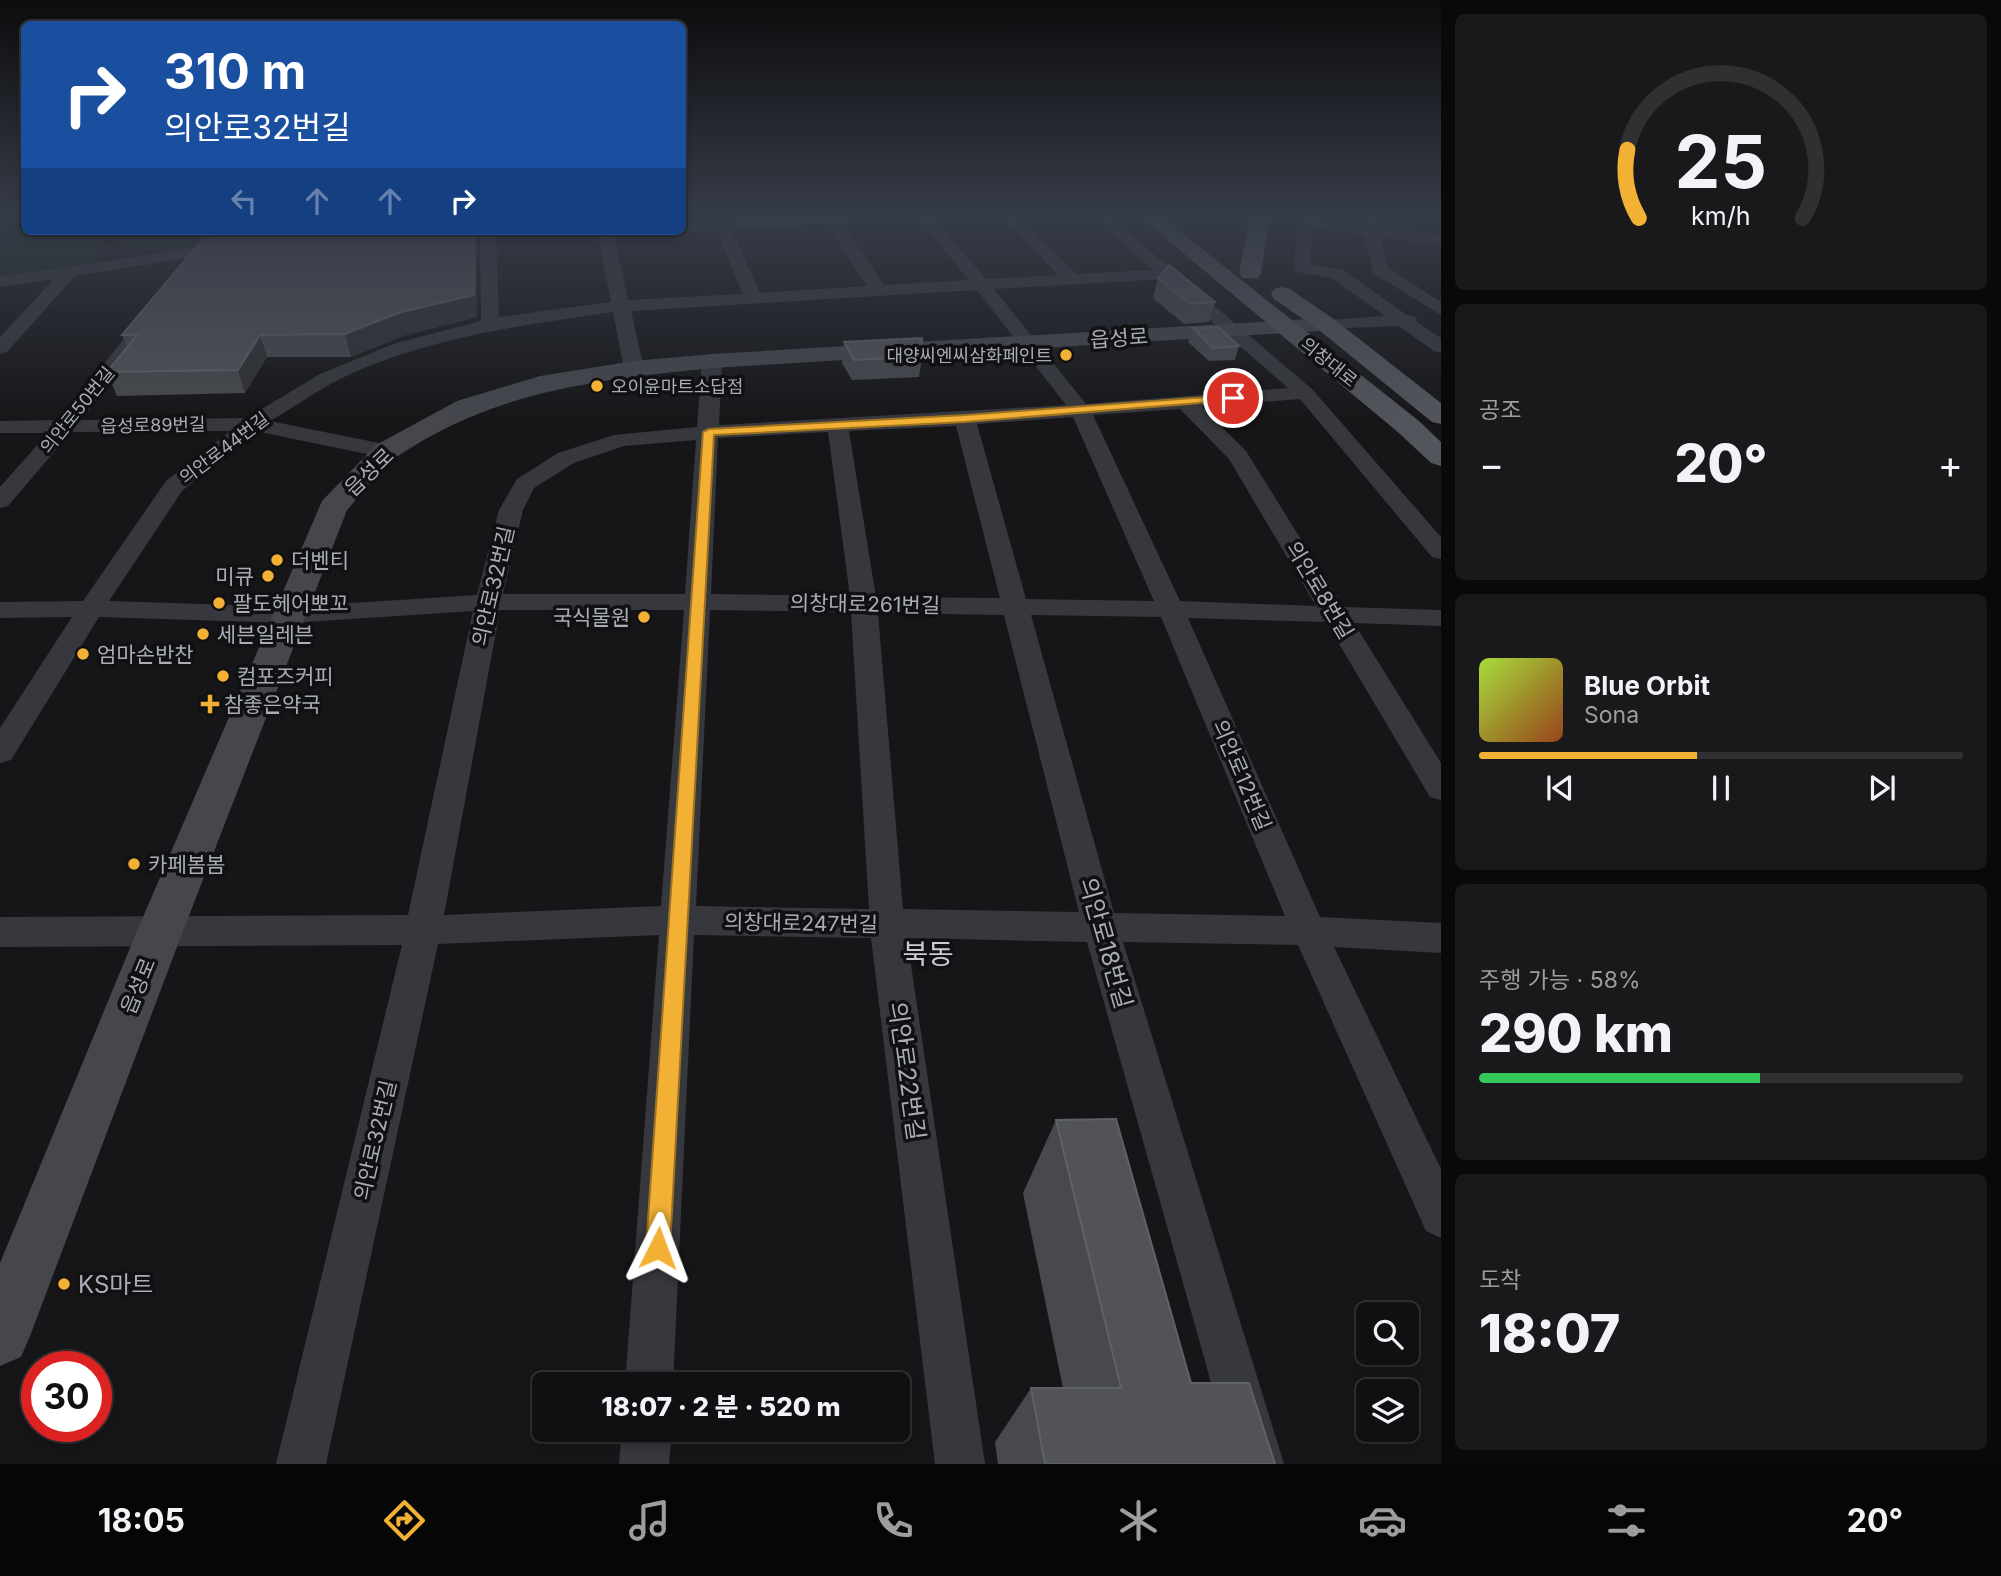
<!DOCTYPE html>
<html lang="ko">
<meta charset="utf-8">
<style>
:root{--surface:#101012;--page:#19191b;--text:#f1f3f6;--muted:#9c9d9f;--line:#303032;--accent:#f2b134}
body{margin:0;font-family:Inter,"Noto Sans KR",sans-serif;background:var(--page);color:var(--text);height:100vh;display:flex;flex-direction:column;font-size:26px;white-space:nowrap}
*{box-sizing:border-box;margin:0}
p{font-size:23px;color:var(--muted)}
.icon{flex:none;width:38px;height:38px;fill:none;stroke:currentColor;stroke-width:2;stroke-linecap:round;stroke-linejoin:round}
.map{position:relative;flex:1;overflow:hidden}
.panel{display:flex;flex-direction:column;gap:14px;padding:14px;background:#09090a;width:560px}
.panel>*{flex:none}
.guide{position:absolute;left:21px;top:21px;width:665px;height:214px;border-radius:10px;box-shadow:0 4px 10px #0003,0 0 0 2px var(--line);background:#1a4fa0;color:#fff;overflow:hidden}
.controls{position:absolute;left:1356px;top:1302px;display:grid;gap:14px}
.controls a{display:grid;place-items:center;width:63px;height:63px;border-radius:10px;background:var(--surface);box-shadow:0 4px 10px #0003,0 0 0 2px var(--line);font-size:35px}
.speed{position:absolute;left:21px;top:1351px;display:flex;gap:14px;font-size:35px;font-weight:700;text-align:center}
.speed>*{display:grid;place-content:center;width:91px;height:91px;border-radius:50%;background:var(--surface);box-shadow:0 4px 10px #0003,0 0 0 2px var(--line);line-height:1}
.speed .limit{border:10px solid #d22;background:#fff;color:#111}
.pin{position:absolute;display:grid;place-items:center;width:60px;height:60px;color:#fff;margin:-30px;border:4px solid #fff;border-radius:50%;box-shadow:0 2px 7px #0007}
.me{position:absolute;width:77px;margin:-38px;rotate:3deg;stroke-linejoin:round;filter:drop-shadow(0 0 5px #0008)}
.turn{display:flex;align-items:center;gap:24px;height:147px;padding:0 28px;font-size:32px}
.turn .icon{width:91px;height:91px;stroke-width:2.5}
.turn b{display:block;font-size:49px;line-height:60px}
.lanes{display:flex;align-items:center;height:66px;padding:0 28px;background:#0003;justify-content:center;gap:35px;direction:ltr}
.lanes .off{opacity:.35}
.big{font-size:52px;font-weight:800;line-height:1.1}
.panel .tile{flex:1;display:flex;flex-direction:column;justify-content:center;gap:10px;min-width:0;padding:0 24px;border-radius:10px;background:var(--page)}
.panel .dial{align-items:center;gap:0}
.dial svg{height:182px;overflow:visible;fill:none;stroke:var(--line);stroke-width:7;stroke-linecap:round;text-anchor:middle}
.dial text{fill:var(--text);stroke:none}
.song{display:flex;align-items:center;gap:21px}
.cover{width:84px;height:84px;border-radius:10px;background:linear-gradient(135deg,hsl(80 70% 55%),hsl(20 70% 35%))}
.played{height:7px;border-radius:4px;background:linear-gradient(90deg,var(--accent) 45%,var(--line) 45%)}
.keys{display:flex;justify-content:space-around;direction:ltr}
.heat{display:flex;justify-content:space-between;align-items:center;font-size:38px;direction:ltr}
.charge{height:10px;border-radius:5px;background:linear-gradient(90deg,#34c759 58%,var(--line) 0)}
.trip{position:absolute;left:532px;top:1372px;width:378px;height:70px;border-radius:10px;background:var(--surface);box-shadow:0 4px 10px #0003,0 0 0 2px var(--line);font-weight:800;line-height:70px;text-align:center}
.tab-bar{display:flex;height:112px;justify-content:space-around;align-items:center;background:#060607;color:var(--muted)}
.tab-bar .icon{width:49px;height:49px}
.tab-bar .active{color:var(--accent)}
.tab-bar b{font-size:32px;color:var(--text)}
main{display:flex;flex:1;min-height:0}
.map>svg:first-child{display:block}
.green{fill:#1e261f}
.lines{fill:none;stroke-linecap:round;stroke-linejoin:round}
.street{fill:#37383d;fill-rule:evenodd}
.secondary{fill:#45474d;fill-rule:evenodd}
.primary{fill:#53555c;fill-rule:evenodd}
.wall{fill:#47494d}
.shaded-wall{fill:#2f3033}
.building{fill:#525359;stroke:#5f6168;stroke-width:2}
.route{fill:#f2b134;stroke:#9d7322;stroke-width:2}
.poi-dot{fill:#f2b134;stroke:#111113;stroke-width:2.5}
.labels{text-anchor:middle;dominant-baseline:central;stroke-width:7;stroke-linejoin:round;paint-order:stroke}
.far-poi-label{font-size:18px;fill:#a8adb8;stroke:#111113;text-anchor:end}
.far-street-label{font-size:18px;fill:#a8adb8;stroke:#111113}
.street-label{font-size:21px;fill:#a8adb8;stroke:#111113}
.poi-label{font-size:21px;fill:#a8adb8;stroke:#111113;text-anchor:start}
.near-street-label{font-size:24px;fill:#a8adb8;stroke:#111113}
.near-poi-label{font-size:24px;fill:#a8adb8;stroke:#111113;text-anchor:start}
.near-quarter-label{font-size:28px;fill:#c9ccd4;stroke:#111113}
</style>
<main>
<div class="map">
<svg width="1441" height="1464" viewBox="0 0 1441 1464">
<rect width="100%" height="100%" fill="#161618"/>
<path class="green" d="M0,217H24V231H101L96,265L0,279Z
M120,231H319L154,253L114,241Z"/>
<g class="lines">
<path class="street" d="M793,217H881L874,222L842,223L884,285L969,280L917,217H932L986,279L1058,275L1003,217H1018L1076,274L1152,270L1093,217H1110L1312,389L1441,537V559L1432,557L1300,399L1202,407L1246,451L1343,607L1441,610V626L1354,623L1441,763V800L1430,797L1326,622L1188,618L1320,917L1441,923V953L1334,947L1441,1169V1238L1426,1231L1298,945L1123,942L1284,1464H1234L1087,942L907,938L985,1464H935L871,938L694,935L673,1384H625L659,935L438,944L326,1464H276L402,945L0,947V917L408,915L473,611L290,623L99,617L11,760L0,763V728L72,617L0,618V602L83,601L166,481L230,431L71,432L8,506L0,508V487L48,433H0V421L59,420L147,310H159L162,314L81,420L247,418L320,374L393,344L481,321L480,231H496L499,317L611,302L597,231H613L628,300L743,294L716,230L682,232L680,231H682V222ZM827,224L867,286L760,293L731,229ZM1163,279L1288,388L1086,404L994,289ZM977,290L1066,405L719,425L722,361L712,355L702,361L697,427L614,435L558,453L517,479L499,510L477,595L290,607L109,601L182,491L255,431L386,458L394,456L397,451L394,446L270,421C291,409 312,394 334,382C421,338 518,326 613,312L624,369L634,375L644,369L631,311ZM1180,409L1229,459L1316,606L1180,601L1093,415ZM1073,417L1154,601L1026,599L977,424ZM956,426L1000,598L876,597L849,431ZM828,432L850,596L711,594L718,438ZM696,440L685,594H503L523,510L534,488L574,463L624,446ZM500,610H684L661,906L444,915ZM710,610L851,612L869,909L696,906ZM878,613L1004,615L1079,912L903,909ZM1031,615L1161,617L1285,916L1114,913Z
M1298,217L1364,225L1363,217H1377L1379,227L1441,235V245L1381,237L1387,267L1441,302V315L1373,273L1365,235L1312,228L1310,264L1343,270L1407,315L1415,316L1417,322L1441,338V353L1434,351L1399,326L1321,329L1318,325L1321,321L1327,320L1385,316L1332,278L1296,272L1294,268Z
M233,242L239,244L241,247L239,250L75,276L7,352L0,354V337L54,279L0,287V277Z
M622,1430H672L669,1464H619Z"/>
<path class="secondary" d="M1327,318L1335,320L1339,325L1335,330L712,368C598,380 496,390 398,456C379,469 363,493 347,510L183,931L30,1336L21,1357L0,1366V1263L137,931L322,501L376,445L457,401L540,376L634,361L712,354Z"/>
<path class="primary" d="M1140,217H1162L1419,421L1441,442V466L1431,463L1399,433Z
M1250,217H1270L1261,273L1258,278H1242L1239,273Z
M1282,287L1290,289L1335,320L1441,403V424L1432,422L1319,330L1274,299L1271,294L1274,289Z"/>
</g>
<path class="wall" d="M269,231H477V317L406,335L351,357H267L245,393L117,396L107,372L127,347L122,335Z
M1158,278L1215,302L1209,322L1184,324L1153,298Z
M1193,328L1239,346L1235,360L1209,361L1188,342Z
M844,342L922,356L919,377L852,380L842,363Z
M1056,1120L1191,1383L1275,1464H998L995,1442L1031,1388H1063L1023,1193Z"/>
<path class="shaded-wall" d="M474,231H477V317L406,335L351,357L345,334L401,312Z
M260,335L267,357L245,393L238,370Z"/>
<path class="building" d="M269,231H474V295L401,312L345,334L260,335L238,370L107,372L137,335H122L202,240Z
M1169,265L1215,302L1190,304L1158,278Z
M1218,327L1239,346L1213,348L1193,328Z
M922,338V356L854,360L844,342Z
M1116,1119L1191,1383H1249L1275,1464H1045L1031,1388H1121L1056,1120Z"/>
<linearGradient id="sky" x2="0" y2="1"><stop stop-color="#0c0c0d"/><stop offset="0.51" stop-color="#363c48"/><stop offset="1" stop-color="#363c48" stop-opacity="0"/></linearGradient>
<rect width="1441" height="422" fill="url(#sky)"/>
<path class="route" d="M1233,395L1237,396V400L965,422L714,435L670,1248L666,1256L658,1260L650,1256L646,1248L703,432L709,429L965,415Z"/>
<g class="poi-dot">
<circle cx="1066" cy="355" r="7"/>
<circle cx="597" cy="386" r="7"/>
<circle cx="277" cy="560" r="7"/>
<circle cx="268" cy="576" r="7"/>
<circle cx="219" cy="603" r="7"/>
<circle cx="644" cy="617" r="7"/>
<circle cx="203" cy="634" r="7"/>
<circle cx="83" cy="654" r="7"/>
<circle cx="223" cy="676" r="7"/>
<path d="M206.5 693.5h7v7h7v7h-7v7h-7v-7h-7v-7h7z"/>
<circle cx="134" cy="864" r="7"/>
<circle cx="64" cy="1284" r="7"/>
</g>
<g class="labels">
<g class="far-poi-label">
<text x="1052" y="355">대양씨엔씨삼화페인트</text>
<text x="611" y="386" text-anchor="start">오이윤마트소답점</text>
</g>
<g class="far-street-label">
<text transform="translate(1329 362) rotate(39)">의창대로</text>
<text transform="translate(77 410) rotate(-51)">의안로50번길</text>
<text transform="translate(153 425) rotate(-1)">읍성로89번길</text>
<text transform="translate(224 448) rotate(-37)">의안로44번길</text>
</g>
<g class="street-label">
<text transform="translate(1119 338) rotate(-4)">읍성로</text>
<text transform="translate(369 472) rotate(-44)">읍성로</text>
<text transform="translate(493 586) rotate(-77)">의안로32번길</text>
<text transform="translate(1320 590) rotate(59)">의안로8번길</text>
<text transform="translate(865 604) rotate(1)">의창대로261번길</text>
<text transform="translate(1242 775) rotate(67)">의안로12번길</text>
<text transform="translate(801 923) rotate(1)">의창대로247번길</text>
<text transform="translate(138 986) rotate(-68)">읍성로</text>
<text transform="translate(375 1140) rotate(-77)">의안로32번길</text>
</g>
<g class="poi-label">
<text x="291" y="560">더벤티</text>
<text x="254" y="576" text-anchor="end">미큐</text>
<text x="233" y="603">팔도헤어뽀꼬</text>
<text x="630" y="617" text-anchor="end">국식물원</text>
<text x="217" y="634">세븐일레븐</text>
<text x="97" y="654">엄마손반찬</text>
<text x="237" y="676">컴포즈커피</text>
<text x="224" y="704">참좋은약국</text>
<text x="148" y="864">카페봄봄</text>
</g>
<g class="near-street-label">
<text transform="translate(1106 943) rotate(74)">의안로18번길</text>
<text transform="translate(907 1071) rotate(82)">의안로22번길</text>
</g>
<g class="near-poi-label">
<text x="78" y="1284">KS마트</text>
</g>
<g class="near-quarter-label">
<text x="928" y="954">북동</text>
</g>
</g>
</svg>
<div class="controls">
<a><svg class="icon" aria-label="search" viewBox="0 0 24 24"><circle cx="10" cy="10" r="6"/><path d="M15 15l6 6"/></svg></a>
<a><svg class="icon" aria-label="layers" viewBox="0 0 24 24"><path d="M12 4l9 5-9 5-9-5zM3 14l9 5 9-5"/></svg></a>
</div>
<div class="speed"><div class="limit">30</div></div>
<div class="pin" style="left:1233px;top:398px;background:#d93025"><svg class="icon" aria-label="arrive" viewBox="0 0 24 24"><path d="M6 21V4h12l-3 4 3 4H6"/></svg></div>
<svg class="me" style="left:658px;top:1248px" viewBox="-20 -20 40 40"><path d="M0-17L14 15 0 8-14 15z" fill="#f2b134" stroke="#fff" stroke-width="4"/></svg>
<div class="trip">18:07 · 2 분 · 520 m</div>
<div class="guide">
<div class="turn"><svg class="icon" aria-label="right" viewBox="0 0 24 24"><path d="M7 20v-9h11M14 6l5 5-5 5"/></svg><div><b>310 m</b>의안로32번길</div></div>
<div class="lanes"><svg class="icon off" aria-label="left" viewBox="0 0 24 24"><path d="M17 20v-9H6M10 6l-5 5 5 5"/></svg><svg class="icon off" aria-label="ahead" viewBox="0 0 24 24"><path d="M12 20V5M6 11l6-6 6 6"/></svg><svg class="icon off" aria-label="ahead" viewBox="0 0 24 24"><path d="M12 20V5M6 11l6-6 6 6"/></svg><svg class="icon" aria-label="right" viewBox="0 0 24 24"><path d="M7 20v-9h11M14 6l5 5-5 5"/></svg></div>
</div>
</div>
<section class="panel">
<div class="tile dial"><svg viewBox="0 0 100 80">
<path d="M14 69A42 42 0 1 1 86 69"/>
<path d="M14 69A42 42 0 0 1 9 39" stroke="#f2b134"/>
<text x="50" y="56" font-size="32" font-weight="700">25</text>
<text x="50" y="72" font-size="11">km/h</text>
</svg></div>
<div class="tile"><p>공조</p>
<div class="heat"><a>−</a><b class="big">20°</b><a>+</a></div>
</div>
<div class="tile">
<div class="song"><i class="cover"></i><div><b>Blue Orbit</b><p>Sona</p></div></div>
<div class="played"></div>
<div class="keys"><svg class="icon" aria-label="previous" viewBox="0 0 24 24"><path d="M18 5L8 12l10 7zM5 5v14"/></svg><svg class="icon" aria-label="pause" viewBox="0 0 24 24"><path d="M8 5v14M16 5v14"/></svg><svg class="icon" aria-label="next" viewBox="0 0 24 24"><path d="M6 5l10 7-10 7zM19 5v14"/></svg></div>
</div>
<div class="tile"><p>주행 가능 · 58%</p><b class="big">290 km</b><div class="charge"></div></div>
<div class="tile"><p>도착</p><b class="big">18:07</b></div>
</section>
</main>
<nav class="tab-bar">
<b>18:05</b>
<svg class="icon active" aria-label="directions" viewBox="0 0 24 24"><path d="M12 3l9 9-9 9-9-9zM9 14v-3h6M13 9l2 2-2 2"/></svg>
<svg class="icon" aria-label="music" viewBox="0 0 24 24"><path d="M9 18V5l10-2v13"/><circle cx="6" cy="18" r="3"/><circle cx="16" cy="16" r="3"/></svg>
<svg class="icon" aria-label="phone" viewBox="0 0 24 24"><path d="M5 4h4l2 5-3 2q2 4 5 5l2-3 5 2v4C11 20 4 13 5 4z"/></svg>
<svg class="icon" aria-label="climate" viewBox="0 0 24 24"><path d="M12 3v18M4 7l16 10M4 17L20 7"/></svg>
<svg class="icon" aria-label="car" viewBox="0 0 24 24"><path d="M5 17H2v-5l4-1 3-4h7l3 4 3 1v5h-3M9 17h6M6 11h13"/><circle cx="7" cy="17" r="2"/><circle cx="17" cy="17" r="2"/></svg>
<svg class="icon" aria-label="filters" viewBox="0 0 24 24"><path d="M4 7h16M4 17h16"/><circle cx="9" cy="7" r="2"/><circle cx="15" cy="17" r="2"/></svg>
<b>20°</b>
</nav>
